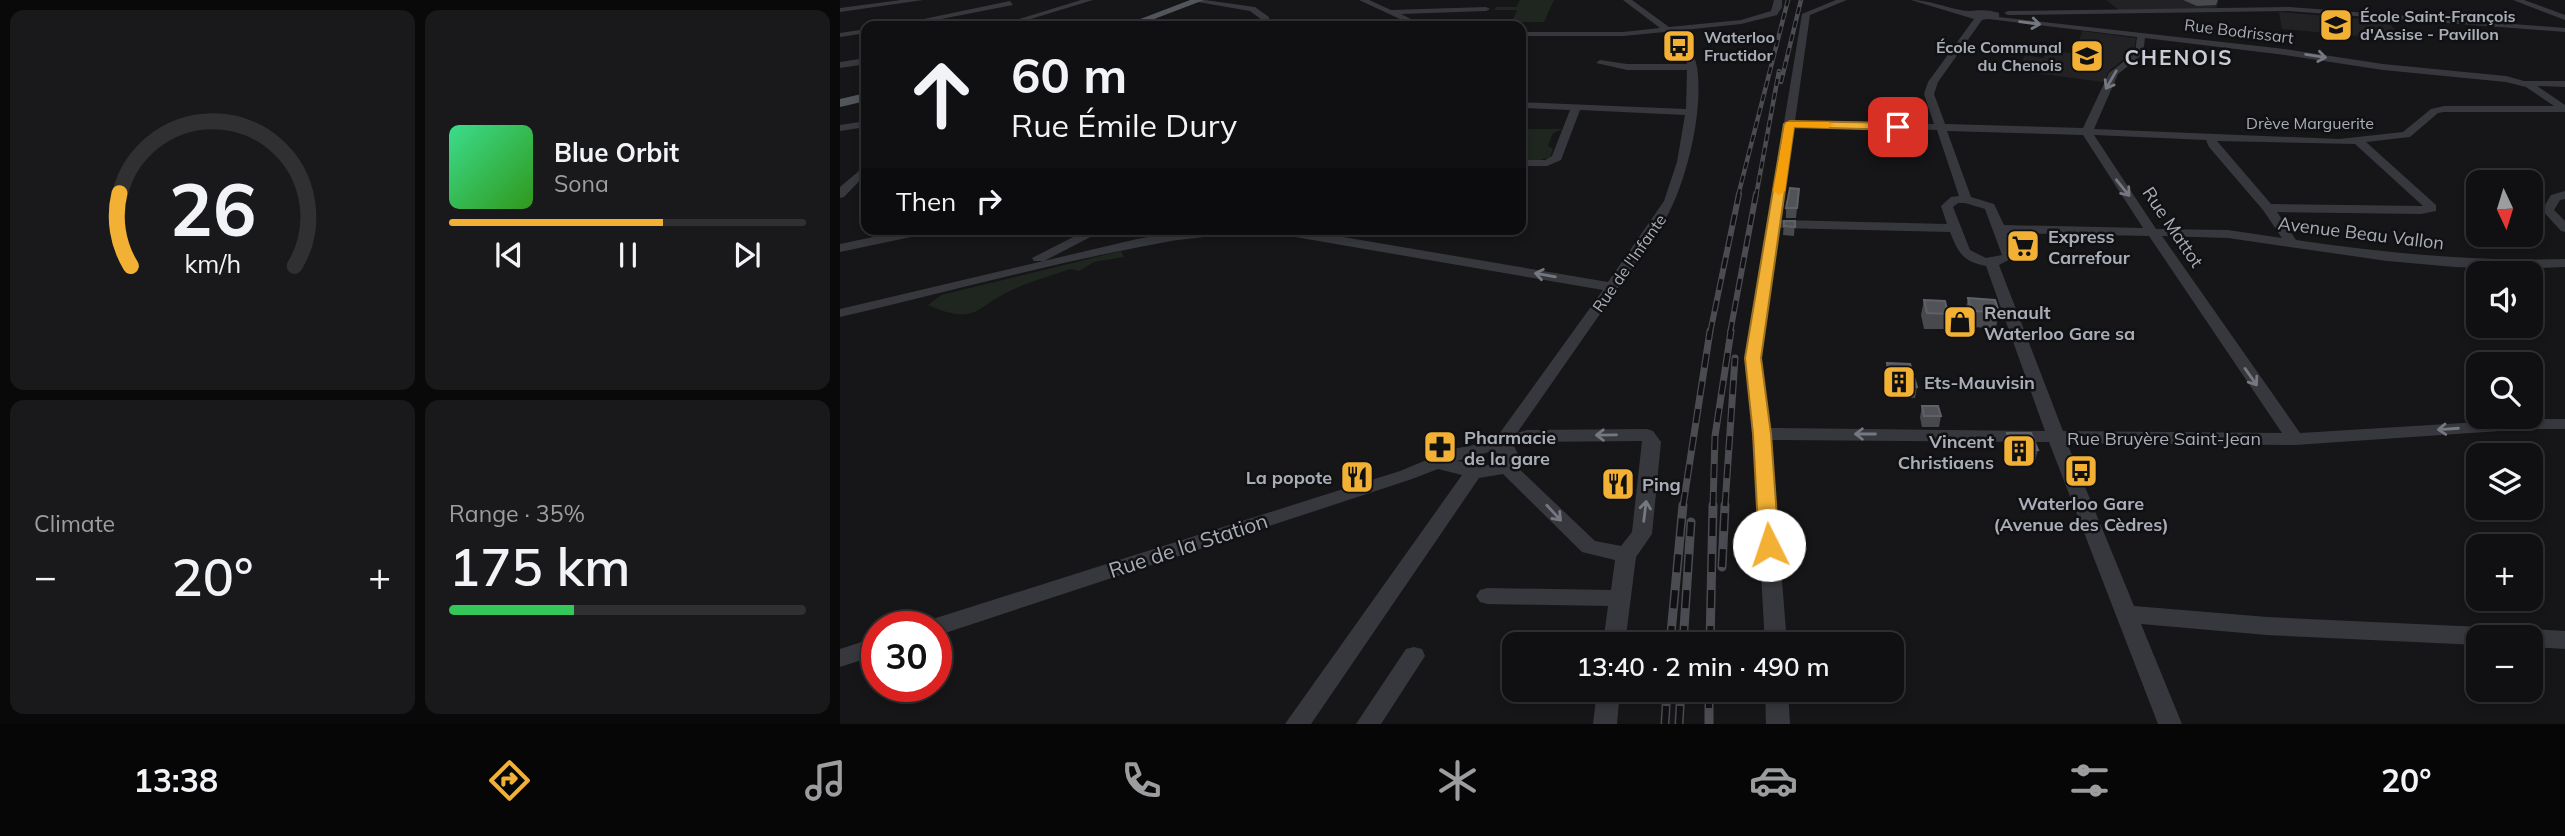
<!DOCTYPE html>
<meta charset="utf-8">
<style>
:root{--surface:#101012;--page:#19191b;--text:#f1f3f6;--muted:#9c9d9f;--line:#303032;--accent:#f2b134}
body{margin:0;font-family:Mulish,sans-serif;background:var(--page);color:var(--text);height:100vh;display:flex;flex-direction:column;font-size:26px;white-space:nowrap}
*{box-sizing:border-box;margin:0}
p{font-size:23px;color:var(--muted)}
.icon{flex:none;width:38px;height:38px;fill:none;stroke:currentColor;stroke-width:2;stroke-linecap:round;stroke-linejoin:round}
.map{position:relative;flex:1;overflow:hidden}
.side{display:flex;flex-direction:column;gap:10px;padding:10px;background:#09090a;width:840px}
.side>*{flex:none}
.top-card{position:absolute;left:21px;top:21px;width:665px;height:214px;border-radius:14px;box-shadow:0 4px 10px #0003,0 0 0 2px var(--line);background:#101012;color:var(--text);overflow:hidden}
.needle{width:46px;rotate:176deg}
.tools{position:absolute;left:1626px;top:170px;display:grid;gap:14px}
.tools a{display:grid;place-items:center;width:77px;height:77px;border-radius:14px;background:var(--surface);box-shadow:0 4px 10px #0003,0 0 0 2px var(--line);font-size:35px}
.speed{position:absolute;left:21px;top:611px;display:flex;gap:14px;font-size:35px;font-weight:700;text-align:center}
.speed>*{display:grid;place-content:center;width:91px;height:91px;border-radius:50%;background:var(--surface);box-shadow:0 4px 10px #0003,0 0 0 2px var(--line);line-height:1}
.speed .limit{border:10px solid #d22;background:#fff;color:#111}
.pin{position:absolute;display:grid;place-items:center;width:60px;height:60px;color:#fff;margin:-30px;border-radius:14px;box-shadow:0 4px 10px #0006}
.me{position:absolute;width:77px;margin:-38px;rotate:356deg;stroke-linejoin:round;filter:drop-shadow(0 0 5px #0008)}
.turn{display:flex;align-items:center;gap:24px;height:147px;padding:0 35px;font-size:32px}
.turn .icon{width:91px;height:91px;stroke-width:2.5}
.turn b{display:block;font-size:49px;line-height:60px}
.then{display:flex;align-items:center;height:66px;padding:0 35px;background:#0003;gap:14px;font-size:26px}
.big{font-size:52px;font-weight:600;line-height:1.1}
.side .widget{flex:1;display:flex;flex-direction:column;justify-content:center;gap:10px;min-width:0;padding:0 24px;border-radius:14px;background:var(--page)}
.side .dial{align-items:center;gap:0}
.dial svg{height:182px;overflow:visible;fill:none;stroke:var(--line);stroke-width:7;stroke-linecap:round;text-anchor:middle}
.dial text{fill:var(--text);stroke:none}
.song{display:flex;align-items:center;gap:21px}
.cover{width:84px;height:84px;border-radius:10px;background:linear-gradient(135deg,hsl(150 70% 55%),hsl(110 70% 35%))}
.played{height:7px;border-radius:4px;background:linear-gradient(90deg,var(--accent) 60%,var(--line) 60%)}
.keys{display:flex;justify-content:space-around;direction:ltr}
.heat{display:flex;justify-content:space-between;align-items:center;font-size:38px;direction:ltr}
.charge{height:10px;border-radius:5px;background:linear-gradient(90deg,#34c759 35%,var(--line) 0)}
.side .tiles{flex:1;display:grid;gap:10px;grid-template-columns:repeat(2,1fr)}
.trip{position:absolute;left:662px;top:632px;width:402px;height:70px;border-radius:14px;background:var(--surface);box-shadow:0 4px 10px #0003,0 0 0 2px var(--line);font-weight:600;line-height:70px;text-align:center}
.dock{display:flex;height:112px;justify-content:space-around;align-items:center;background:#060607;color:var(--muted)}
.dock .icon{width:49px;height:49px}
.dock .selected{color:var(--accent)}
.dock b{font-size:32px;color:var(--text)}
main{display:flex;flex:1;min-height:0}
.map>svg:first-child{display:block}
.built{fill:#222225}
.green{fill:#1e261f}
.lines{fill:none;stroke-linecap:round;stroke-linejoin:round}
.minor{fill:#37383d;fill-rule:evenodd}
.major{fill:#53555c;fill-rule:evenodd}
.rail-far3-casing{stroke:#4a4c52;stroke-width:4.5}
.rail-far2-casing{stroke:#4a4c52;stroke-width:6}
.rail-far1-casing{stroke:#4a4c52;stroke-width:7}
.rail-casing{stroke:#4a4c52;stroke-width:9}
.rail-far3{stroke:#111113;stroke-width:2.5;stroke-dasharray:7;stroke-linecap:butt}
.rail-far2{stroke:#111113;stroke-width:3.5;stroke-dasharray:11;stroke-linecap:butt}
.rail-far1{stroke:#111113;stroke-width:4.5;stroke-dasharray:14;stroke-linecap:butt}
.rail{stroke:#111113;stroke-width:6;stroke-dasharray:18;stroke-linecap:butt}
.wall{fill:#47494d}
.building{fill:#525359;stroke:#5f6168;stroke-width:2}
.oneway{stroke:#757881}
.route{fill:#f2b134;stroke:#9d7322;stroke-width:2}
.slow{fill:#f59e0b}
.labels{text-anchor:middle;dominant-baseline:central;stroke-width:5;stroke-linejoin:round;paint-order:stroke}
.far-poi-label{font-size:16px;font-weight:bold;fill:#a8adb8;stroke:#111113;text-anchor:start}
.far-street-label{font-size:16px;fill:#a8adb8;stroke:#111113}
.street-label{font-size:18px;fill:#a8adb8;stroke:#111113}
.poi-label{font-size:18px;font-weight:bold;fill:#a8adb8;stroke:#111113;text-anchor:start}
.far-district-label{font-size:21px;font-weight:bold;letter-spacing:2px;fill:#c9ccd4;stroke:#111113}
.near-street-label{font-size:21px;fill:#a8adb8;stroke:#111113}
</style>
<main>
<section class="side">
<div class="tiles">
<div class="widget dial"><svg viewBox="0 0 100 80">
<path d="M14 69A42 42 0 1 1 86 69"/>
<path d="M14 69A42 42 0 0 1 9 37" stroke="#f2b134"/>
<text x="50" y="56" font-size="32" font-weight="700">26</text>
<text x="50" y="72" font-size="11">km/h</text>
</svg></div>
<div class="widget">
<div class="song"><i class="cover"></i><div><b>Blue Orbit</b><p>Sona</p></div></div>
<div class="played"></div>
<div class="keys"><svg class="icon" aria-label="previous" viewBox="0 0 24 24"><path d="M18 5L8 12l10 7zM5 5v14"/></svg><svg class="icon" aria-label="pause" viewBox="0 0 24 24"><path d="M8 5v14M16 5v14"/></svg><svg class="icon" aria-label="next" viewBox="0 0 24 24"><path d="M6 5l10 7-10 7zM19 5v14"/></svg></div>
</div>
<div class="widget"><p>Climate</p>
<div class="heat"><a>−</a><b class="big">20°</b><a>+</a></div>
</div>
<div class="widget"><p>Range · 35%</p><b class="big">175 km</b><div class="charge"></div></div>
</div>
</section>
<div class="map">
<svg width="1725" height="724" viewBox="0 0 1725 724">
<rect width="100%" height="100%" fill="#161618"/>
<path class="built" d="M1266,0H1378L1377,7L1370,9L1279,10Z
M1439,12L1548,21L1562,40L1442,29Z
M1242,31L1296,38L1294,51L1270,70L1263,82L1186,72L1189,62L1182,61L1185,55L1203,58L1207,50L1230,53L1236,50Z"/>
<path class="green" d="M680,0H714L704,22H672L677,10H654L656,7H676Z
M681,129H723L713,133L708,146L713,149L710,157L697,161L681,160Z
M281,251L284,257L254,262L239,271L231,269C212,275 192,281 174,289C135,306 138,327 88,305L101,295Z"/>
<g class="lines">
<path class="minor" d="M61,0H83L0,12V8Z
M241,0H253L168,26H156Z
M365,0L415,7L429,17V26H421L422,20L410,11L352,1Z
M519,0H529L551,10L646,7L650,9L646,11L561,14L585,26H575Z
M783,0H792L829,27L901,20L931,11L934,0H942V7L937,15L901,24L834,31C844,40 855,54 857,67C864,111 846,187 822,225L677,433L687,430L807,429L813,431L821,442L812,534L796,557L785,644H763L768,606L647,604L640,602L636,596L640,590L647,588L771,590L775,560L742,552L663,474L639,478L471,724H445L622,475L598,469L572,479L96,636V626H85L88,621L96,618L560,471L613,449L654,441L763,290L432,233L426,229H456L768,282L824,201L837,162L845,115L740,110L721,160L707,166H681V160H705L712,156L730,110L681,108V102L846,109L847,70H787L756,63L760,60L787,64H847L839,47L825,32L783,36H681V32H783L820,28ZM802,441L792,532L781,546L755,541L674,464L679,456L674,446L688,442ZM649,452L657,453L661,456L649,465L617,461Z
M996,0H1007L970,15L955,121L1094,124L1084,94L1088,82L1134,19L1071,0C1089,0 1104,7 1121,10C1134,13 1141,7 1159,13V17L1445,49L1543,64L1666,76L1684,81H1725V87L1697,86L1725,105V112H1604L1598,113L1570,137L1526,142L1596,205V211L1581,214L1437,212L1456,240C1546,253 1634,262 1725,259V267L1670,269L1615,267L1547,261L1388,238L1322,236L1460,433L1689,419H1725V429H1689L1455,445L1227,443L1294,606L1427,617L1663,628L1671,631L1674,637H1638V645L1427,635L1301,624L1342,724H1318L1209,442L931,440L947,644H925L913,434L905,358L962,14ZM1148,19L1297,37L1295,53L1269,73L1243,128L1105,124L1094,94L1098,82L1142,20ZM1305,38L1445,55L1543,70L1666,82L1686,87L1714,106H1604L1591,109L1563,132L1499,139L1254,129L1278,74L1303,54ZM954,127L1097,130L1119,196L1111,197L1101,206L1107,224L940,220ZM1107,131L1243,135L1303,228L1164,225L1154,204L1131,197ZM1254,135L1366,140L1369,147L1423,210L1442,238L1388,230L1316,229ZM1377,141L1515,144L1583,206L1431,204ZM1118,203H1125L1145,209L1162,255L1146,258L1130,250L1113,207ZM939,228L1110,232C1118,252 1123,262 1146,266L1205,431L930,428L921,358ZM1167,233L1309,236L1442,433L1223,431L1159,265L1176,256Z
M1673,0H1684L1725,15V20Z
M170,1L173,5L65,26H50Z
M1449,7L1725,28V32L1449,11L1168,15L1164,13L1168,11Z
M26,29V33L0,37V33Z
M26,58V64L0,68V62Z
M26,121V127L0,131V125Z
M26,165V174L4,197L0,198V187Z
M1725,191V199L1720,200L1714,210L1725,221V232L1721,231L1702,210L1711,195Z
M71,229H96L90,233L0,252V244Z
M249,229H266L204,261H194L192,258Z
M353,229H409C405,233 344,239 331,241C220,261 110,291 0,317V309L297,239Z
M1690,629L1725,631V649L1690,647V637H1679L1682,632Z
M37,637V655L0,667V649Z
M574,647L582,649L585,656L541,724H516L566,649Z
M757,690H780L777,724H753Z
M925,690H948L950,724H926Z"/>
<path class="major" d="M350,0H364L296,26H282Z
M26,93V101L0,107V99Z"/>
<defs>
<path id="rail-far3" d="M941,82L961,0
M898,196L948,0
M916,196L939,71"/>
<path id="rail-far2" d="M870,333L899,194
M890,333L916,194"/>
<path id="rail-far1" d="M843,506L870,331
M873,506L875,436L891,331
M885,506L895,358"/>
<path id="rail" d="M882,567L885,505
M830,644L843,505
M843,644L851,522
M870,644L873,505
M869,690V724
M825,724L827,690
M839,724L841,690"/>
</defs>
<use href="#rail-far3" class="rail-far3-casing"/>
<use href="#rail-far2" class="rail-far2-casing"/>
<use href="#rail-far1" class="rail-far1-casing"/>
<use href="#rail" class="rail-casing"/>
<use href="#rail-far3" class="rail-far3"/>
<use href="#rail-far2" class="rail-far2"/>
<use href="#rail-far1" class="rail-far1"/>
<use href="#rail" class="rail"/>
</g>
<path class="wall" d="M1343,0H1378L1376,5L1357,6Z
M959,189L956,218H946V208Z
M944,221H955L954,236L943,235Z
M1128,298L1159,312L1156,328L1128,327L1125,314Z
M1084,300L1108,314L1105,329H1084L1081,315Z
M1047,363L1077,387L1075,398L1050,397L1045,374Z
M1082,406L1101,416L1099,427H1082L1080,417Z
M1167,433L1198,450L1195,461H1177L1176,458L1169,457L1164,444Z"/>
<path class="building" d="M950,188L959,189L957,208H946Z
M944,221H955V227L944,226Z
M1128,298L1155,300L1159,312L1131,311Z
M1084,300L1105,301L1108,314L1087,313Z
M1047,363L1070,364L1077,387L1052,386Z
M1082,406H1098L1101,416H1084Z
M1167,433H1191L1198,450L1180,449L1179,446H1172Z"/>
<defs><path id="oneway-shaft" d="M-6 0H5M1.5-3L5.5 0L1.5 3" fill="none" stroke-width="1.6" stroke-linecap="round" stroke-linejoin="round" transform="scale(1.75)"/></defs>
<g class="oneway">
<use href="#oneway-shaft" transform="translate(1190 23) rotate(7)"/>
<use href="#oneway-shaft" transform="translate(1476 56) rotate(9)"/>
<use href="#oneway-shaft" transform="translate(1271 80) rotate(120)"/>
<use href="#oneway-shaft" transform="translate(1283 188) rotate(51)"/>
<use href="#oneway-shaft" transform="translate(705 275) rotate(-170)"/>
<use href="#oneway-shaft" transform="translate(1411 377) rotate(55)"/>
<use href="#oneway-shaft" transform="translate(1608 429) rotate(176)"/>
<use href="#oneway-shaft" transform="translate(1025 434) rotate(-180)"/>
<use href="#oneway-shaft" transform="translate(766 435) rotate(179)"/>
<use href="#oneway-shaft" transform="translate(805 511) rotate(-83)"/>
<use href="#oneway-shaft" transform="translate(714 513) rotate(47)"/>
</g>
<path class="route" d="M950,121L1058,123L1064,127L1058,130L954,127L921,358L931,434L939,545L937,551L929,553L922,551L919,545L913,434L905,358L944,124Z"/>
<path class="slow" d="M946,122H988L994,125L988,128L954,127L945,191L939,195L933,191Z"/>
<defs>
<symbol id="school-square" viewBox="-11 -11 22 22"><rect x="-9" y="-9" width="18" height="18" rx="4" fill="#f2b134" stroke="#111113"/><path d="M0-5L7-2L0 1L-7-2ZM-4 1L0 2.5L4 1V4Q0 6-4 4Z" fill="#111"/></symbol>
<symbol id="bus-square" viewBox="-11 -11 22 22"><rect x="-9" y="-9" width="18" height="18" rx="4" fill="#f2b134" stroke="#111113"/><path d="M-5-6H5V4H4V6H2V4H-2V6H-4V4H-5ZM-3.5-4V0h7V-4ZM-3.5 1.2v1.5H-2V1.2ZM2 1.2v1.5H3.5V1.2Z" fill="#111"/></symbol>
<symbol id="supermarket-square" viewBox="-11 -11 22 22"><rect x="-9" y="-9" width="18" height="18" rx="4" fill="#f2b134" stroke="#111113"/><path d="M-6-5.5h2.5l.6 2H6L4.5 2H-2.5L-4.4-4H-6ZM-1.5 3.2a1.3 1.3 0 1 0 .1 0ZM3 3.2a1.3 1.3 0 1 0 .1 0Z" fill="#111"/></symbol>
<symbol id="shop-square" viewBox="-11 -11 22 22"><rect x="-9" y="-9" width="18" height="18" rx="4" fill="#f2b134" stroke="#111113"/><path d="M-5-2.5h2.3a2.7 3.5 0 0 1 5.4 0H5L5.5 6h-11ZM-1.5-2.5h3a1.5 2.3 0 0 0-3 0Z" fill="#111"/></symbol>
<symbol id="building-square" viewBox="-11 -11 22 22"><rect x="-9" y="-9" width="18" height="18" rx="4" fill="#f2b134" stroke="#111113"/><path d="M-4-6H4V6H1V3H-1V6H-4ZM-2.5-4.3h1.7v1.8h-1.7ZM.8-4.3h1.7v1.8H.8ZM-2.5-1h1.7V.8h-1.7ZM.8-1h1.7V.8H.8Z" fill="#111"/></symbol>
<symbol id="pharmacy-square" viewBox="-11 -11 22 22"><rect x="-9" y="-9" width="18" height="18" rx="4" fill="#f2b134" stroke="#111113"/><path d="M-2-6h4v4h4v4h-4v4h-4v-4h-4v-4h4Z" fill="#111"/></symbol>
<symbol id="restaurant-square" viewBox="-11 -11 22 22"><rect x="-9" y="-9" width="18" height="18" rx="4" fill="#f2b134" stroke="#111113"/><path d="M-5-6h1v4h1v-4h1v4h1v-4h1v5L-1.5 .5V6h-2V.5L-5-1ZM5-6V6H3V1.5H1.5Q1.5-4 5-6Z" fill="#111"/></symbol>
</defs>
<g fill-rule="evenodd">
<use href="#school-square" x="1477" y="6" width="38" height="38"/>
<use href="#bus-square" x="820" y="27" width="38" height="38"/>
<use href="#school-square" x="1228" y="37" width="38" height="38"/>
<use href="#supermarket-square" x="1164" y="227" width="38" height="38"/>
<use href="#shop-square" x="1101" y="303" width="38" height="38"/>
<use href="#building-square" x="1040" y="363" width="38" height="38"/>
<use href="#pharmacy-square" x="581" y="428" width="38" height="38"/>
<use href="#building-square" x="1160" y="432" width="38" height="38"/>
<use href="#bus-square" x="1222" y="452" width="38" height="38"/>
<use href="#restaurant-square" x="498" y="458" width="38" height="38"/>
<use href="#restaurant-square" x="759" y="465" width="38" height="38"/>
</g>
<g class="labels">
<g class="far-poi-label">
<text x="1520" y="16">École Saint-François<tspan x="1520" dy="18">d'Assise - Pavillon</tspan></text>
<text x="864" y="37">Waterloo<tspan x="864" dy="18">Fructidor</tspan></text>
<text x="1222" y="47" text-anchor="end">École Communal<tspan x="1222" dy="18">du Chenois</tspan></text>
</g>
<g class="far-street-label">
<text transform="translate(1399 31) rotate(7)">Rue Bodrissart</text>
<text x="1470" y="123">Drève Marguerite</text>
<text transform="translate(789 263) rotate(-55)">Rue de l'Infante</text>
</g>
<g class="street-label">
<text transform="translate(1333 227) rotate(56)">Rue Mattot</text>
<text transform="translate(1521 233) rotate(7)">Avenue Beau Vallon</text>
<text x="1324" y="438">Rue Bruyère Saint-Jean</text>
</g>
<g class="poi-label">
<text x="1208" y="236">Express<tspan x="1208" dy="21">Carrefour</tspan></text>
<text x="1144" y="312">Renault<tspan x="1144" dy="21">Waterloo Gare sa</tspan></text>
<text x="1084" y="382">Ets-Mauvisin</text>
<text x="624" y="437">Pharmacie<tspan x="624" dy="21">de la gare</tspan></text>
<text x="1154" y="441" text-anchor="end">Vincent<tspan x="1154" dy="21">Christiaens</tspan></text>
<text x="492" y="477" text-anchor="end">La popote</text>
<text x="802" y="484">Ping</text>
<text x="1241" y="503" text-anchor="middle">Waterloo Gare<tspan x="1241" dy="21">(Avenue des Cèdres)</tspan></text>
</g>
<g class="far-district-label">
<text x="1339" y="57">CHENOIS</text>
</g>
<g class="near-street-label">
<text transform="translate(348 545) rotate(-18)">Rue de la Station</text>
</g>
</g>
</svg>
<div class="tools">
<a><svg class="needle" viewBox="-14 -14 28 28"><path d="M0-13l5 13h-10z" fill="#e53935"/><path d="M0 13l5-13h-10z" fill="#9c9d9f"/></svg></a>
<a><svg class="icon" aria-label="sound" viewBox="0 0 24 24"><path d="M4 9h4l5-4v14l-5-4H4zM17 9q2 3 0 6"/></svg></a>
<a><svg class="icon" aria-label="search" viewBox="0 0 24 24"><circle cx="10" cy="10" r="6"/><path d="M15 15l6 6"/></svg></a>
<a><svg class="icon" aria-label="layers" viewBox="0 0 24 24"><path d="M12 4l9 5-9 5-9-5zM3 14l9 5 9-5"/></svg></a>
<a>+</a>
<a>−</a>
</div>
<div class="speed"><div class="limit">30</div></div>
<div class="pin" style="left:1058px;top:127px;background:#d93025"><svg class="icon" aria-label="arrive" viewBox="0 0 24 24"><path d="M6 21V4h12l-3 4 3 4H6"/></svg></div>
<svg class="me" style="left:929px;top:545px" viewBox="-20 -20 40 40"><circle r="19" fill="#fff"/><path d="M0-13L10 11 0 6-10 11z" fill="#f2b134"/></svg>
<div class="trip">13:40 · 2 min · 490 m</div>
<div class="top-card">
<div class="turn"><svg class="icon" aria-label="ahead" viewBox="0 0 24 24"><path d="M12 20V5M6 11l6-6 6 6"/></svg><div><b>60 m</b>Rue Émile Dury</div></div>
<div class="then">Then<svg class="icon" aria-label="right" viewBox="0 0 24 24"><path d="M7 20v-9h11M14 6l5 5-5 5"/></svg></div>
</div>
</div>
</main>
<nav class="dock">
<b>13:38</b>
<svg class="icon selected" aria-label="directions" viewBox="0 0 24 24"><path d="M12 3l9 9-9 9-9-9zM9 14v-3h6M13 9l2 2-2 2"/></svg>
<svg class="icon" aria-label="music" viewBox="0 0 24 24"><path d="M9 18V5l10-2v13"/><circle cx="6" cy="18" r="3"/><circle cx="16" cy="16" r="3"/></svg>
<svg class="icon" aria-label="phone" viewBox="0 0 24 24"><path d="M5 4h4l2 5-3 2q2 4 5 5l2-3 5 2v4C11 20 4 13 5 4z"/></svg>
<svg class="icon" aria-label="climate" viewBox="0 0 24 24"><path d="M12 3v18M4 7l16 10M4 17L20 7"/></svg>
<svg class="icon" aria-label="car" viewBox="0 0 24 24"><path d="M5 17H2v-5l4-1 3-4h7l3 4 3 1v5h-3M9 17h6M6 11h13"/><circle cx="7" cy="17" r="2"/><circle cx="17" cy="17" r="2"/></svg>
<svg class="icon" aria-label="filters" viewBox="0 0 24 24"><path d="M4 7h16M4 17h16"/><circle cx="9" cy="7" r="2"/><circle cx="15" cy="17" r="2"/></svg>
<b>20°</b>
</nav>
